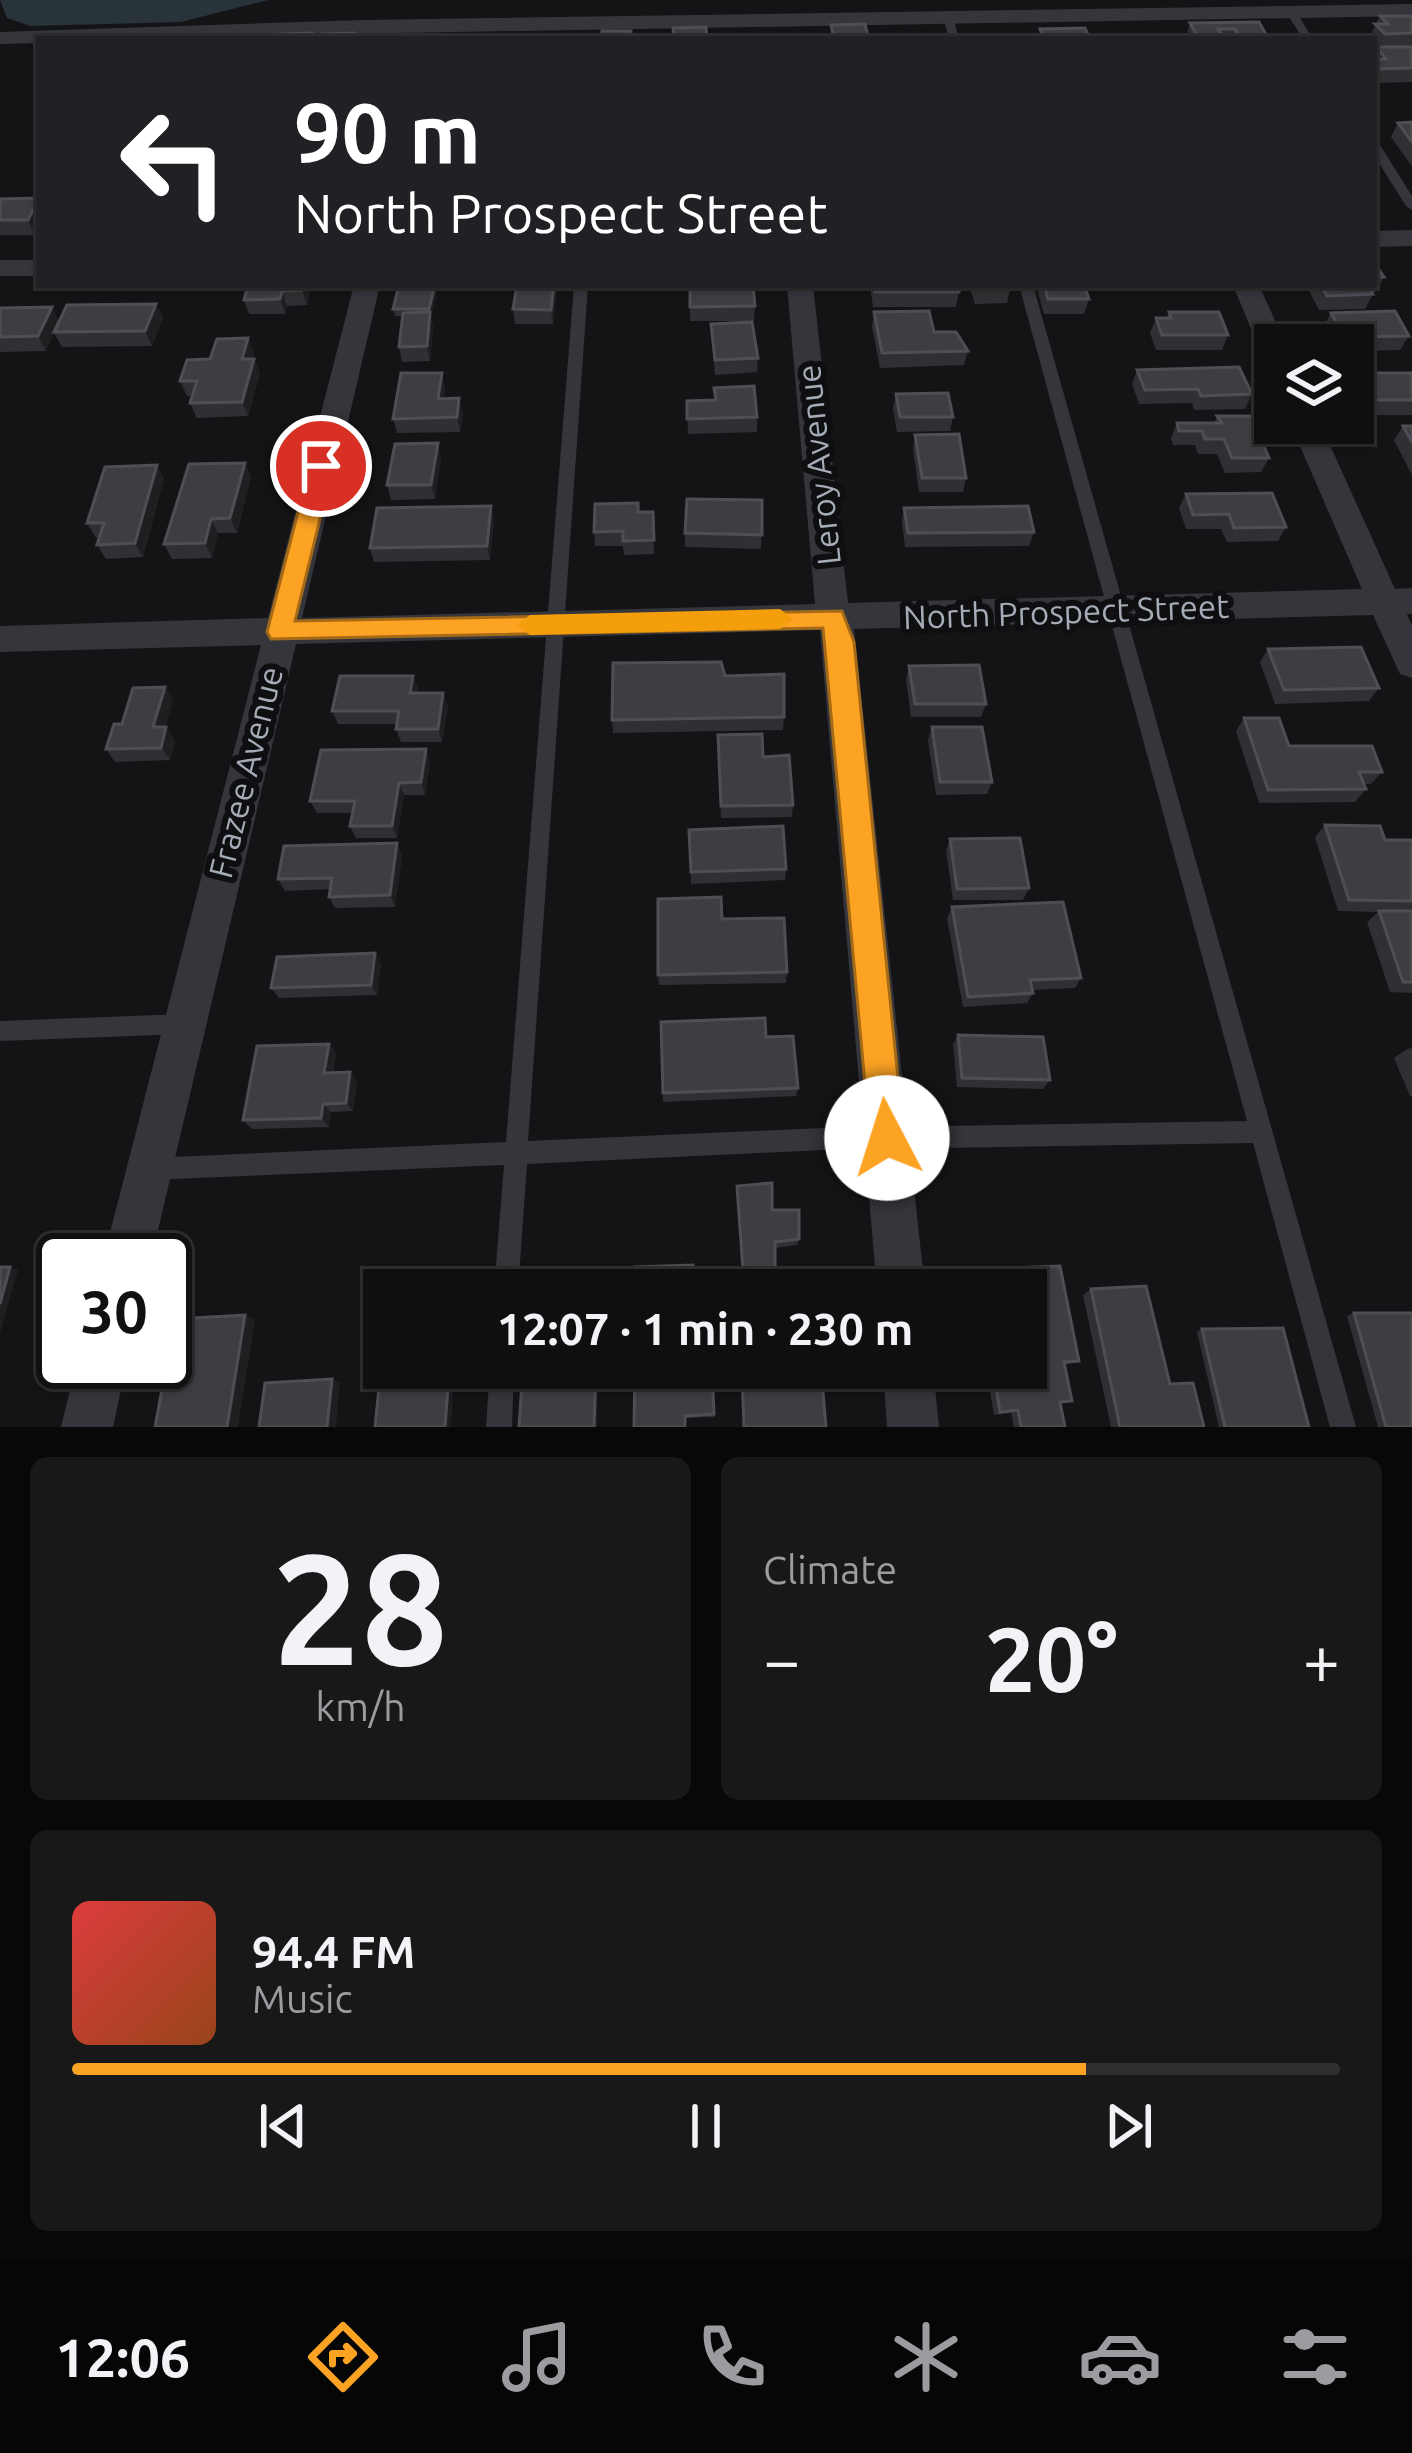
<!DOCTYPE html>
<meta charset="utf-8">
<style>
:root{--surface:#0f0f10;--page:#181819;--text:#f1f3f6;--muted:#9b9c9f;--line:#2f2f30;--accent:#fda324}
body{margin:0;font-family:Ubuntu,sans-serif;background:var(--page);color:var(--text);height:100vh;display:flex;flex-direction:column;font-size:45px;white-space:nowrap}
*{box-sizing:border-box;margin:0}
p{font-size:39px;color:var(--muted)}
.icon{flex:none;width:66px;height:66px;fill:none;stroke:currentColor;stroke-width:2;stroke-linecap:round;stroke-linejoin:round}
.map{position:relative;height:1427px;overflow:hidden}
.side{display:flex;flex-direction:column;gap:30px;padding:30px;background:#080809;flex:1}
.side>*{flex:none}
.top-card{position:absolute;left:36px;top:36px;width:1341px;height:252px;border-radius:0px;box-shadow:0 3px 9px #0004,0 0 0 3px var(--line);background:#202124;color:#fff;overflow:hidden}
.tools{position:absolute;left:1254px;top:324px;display:grid;gap:24px}
.tools a{display:grid;place-items:center;width:120px;height:120px;border-radius:0px;background:var(--surface);box-shadow:0 3px 9px #0004,0 0 0 3px var(--line);font-size:60px}
.speed{position:absolute;left:36px;top:1233px;display:flex;gap:24px;font-size:60px;font-weight:700;text-align:center}
.speed>*{display:grid;place-content:center;width:156px;height:156px;border-radius:50%;background:var(--surface);box-shadow:0 3px 9px #0004,0 0 0 3px var(--line);line-height:1}
.speed .limit{border:6px solid #111;border-radius:18px;background:#fff;color:#111}
.pin{position:absolute;display:grid;place-items:center;width:102px;height:102px;color:#fff;margin:-51px;border:6px solid #fff;border-radius:50%;box-shadow:0 3px 12px #0007}
.me{position:absolute;width:132px;margin:-66px;rotate:355deg;stroke-linejoin:round;filter:drop-shadow(0 0 9px #0008)}
.turn{display:flex;align-items:center;gap:42px;height:252px;padding:0 60px;font-size:54px}
.turn .icon{width:156px;height:156px;stroke-width:2.5}
.turn b{display:block;font-size:84px;line-height:102px}
.big{font-size:90px;font-weight:700;line-height:1.1}
.side .widget{flex:1;display:flex;flex-direction:column;justify-content:center;gap:18px;min-width:0;padding:0 42px;border-radius:18px;background:var(--page)}
.side .dial{align-items:center;gap:0}
.dial b{font-size:156px;line-height:1}
.song{display:flex;align-items:center;gap:36px}
.cover{width:144px;height:144px;border-radius:18px;background:linear-gradient(135deg,hsl(0 70% 55%),hsl(20 70% 35%))}
.played{height:12px;border-radius:6px;background:linear-gradient(90deg,var(--accent) 80%,var(--line) 80%)}
.keys{display:flex;justify-content:space-around;direction:ltr}
.heat{display:flex;justify-content:space-between;align-items:center;font-size:66px;direction:ltr}
.side .tiles{flex:1;display:grid;gap:30px;grid-template-columns:1fr 1fr}
.widget:last-child{grid-column:span 2}
.trip{position:absolute;left:363px;top:1269px;width:684px;height:120px;border-radius:0px;background:var(--surface);box-shadow:0 3px 9px #0004,0 0 0 3px var(--line);font-weight:700;line-height:120px;text-align:center}
.tabs{display:flex;height:192px;justify-content:space-around;align-items:center;background:#060606;color:var(--muted)}
.tabs .icon{width:84px;height:84px}
.tabs .selected{color:var(--accent)}
.tabs b{font-size:54px;color:var(--text)}
.map>svg:first-child{display:block}
.water{fill:#29343a}
.lines{fill:none;stroke-linecap:round;stroke-linejoin:round}
.lane{fill:#35363b;fill-rule:evenodd}
.street{fill:#35363b;fill-rule:evenodd}
.wall{fill:#303034}
.shaded-wall{fill:#1f1f22}
.building{fill:#3c3e42;stroke:#4d4f54;stroke-width:3}
.route{fill:#fda324;stroke:#a46a17;stroke-width:3}
.slow{fill:#f59e0b}
.labels{text-anchor:middle;dominant-baseline:central;stroke-width:12;stroke-linejoin:round;paint-order:stroke}
.street-label{font-size:33px;fill:#a5acb7;stroke:#0f0f11}
</style>
<div class="map">
<svg width="1412" height="1427" viewBox="0 0 1412 1427">
<rect width="100%" height="100%" fill="#141416"/>
<path class="water" d="M0,0H268L181,22L30,26L7,18Z"/>
<g class="lines">
<path class="lane" d="M1291,9L1295,10L1313,39H1303L1286,12Z
M948,14L953,17L959,39H949L943,17Z
M1374,141L1378,142L1412,196V210L1406,206L1374,155Z
M574,285H588L528,1141L823,1128L1247,1121L1019,285H1033L1356,1427H1330L1253,1143L823,1150L527,1164L518,1290H494L504,1165L149,1180L141,1177L138,1169L141,1161L149,1158L506,1142Z
M184,1014L192,1017L195,1024L192,1031L184,1034L0,1041V1021Z
M490,1368H514L512,1427H486Z"/>
<path class="street" d="M1412,4V16L39,39V43L0,44V32L363,20Z
M1412,230V246L1374,247V231Z
M0,260H39V276H0Z
M354,285H380L302,618L815,604L787,285H813L848,603L1362,589L1290,423H1320L1395,589L1412,588V614H1407L1412,626V678L1400,674L1373,615L854,629L925,1290H877L820,630L296,644L151,1260H103L261,645L0,652V626L268,618Z
M1233,285H1259L1286,345H1275V362L1261,353Z
M77,1362H127L113,1427H61Z
M883,1368H933L939,1427H887Z"/>
</g>
<path class="wall" d="M1380,16H1412V82L1374,83V54L1378,47L1374,43V39L1369,38Z
M1259,22L1268,39H1187L1186,37L1190,23Z
M1412,122V165H1411L1391,137L1398,123Z
M39,198V227L35,235H0V199Z
M1374,262L1384,277L1376,292H1372L1373,294L1365,309L1319,310L1306,285H1374Z
M308,285L310,292L307,305L287,306L285,314H249L244,300Z
M436,285L437,291L431,316L433,327L430,361L402,362L399,347L402,316H395L393,309Z
M517,285H557L553,324H515L513,309Z
M690,285L755,306L754,321H690Z
M870,285H958L959,292L956,307H873Z
M969,285H1011L1007,303L975,304Z
M1036,285H1084L1089,299L1084,314H1044Z
M1124,285H1189L1187,289L1126,290Z
M156,304L163,318L152,346L62,347L54,333L46,351L0,352V308L59,321Z
M874,312L934,332L968,351L964,365L880,368L872,327Z
M1169,312L1228,335L1222,350H1156L1150,333L1156,318H1167Z
M1331,313L1409,336L1400,350L1353,351V345H1333L1323,327Z
M711,324L758,358L757,372L715,375Z
M248,338L254,353L252,359H254L260,373L248,416L197,418L190,403L192,396H187L180,381L210,359Z
M1137,370L1252,394L1245,409L1194,410L1192,403L1139,404L1132,384Z
M1363,373H1412V415H1367L1354,388Z
M445,388L444,398L463,413L460,432L397,433L393,419Z
M714,388L757,417V432L688,434L687,401L714,400Z
M896,394L953,417L950,431L897,432L893,409Z
M1217,416L1269,458L1261,472L1225,473L1217,454H1198L1195,445H1173L1171,438L1177,423H1214Z
M1403,426H1412V475L1394,440Z
M915,435L966,478L963,492H919L913,449Z
M441,457L435,499L391,500L387,485Z
M245,463L251,477L237,533H218L212,558L172,559L164,544Z
M157,465L164,479L143,557L106,559L97,545L99,537L96,538L87,523Z
M1186,494L1286,527L1278,541L1227,542L1221,529H1186L1179,508Z
M762,500L761,549L685,547V533Z
M904,508L1034,532L1029,546L905,547L902,522Z
M638,512H653L654,554L624,555L623,546H595L594,532Z
M494,521L490,560L374,562L370,548Z
M1268,649L1379,688L1369,701L1275,704L1260,662Z
M909,666L986,704L981,717H911L906,679Z
M413,676L418,689L417,693H443L448,706L442,742H401L396,729L397,724H338L332,711Z
M173,700L165,727L175,740L170,760L115,762L106,749L122,724Z
M784,717L783,730L613,733L612,720Z
M1244,718L1289,746L1382,772L1371,784H1364L1366,789L1355,802L1259,803L1236,731Z
M932,727L992,782L987,794L936,795L928,740Z
M718,748L793,805L792,817L721,818Z
M426,749L430,762L425,795H404L397,838H356L350,826L353,813H317L310,801Z
M1325,825L1385,840H1412V993L1390,992L1367,922L1378,912L1338,911L1315,837Z
M689,830L786,869L785,880L691,884Z
M950,839L1029,888L1023,900H953L946,851Z
M402,855L395,907L335,908L329,897L330,889L285,891L278,879Z
M952,907L1081,978L1075,988L1032,990L1033,993L1027,1003L963,1007L947,918Z
M722,919L787,972L786,983L659,985L658,975Z
M375,953L381,964L377,995L279,998L271,988Z
M661,1022L766,1037L798,1088L796,1096L663,1102Z
M958,1035L1050,1080L1043,1089L957,1087L953,1044Z
M329,1044L336,1053L333,1073L357,1081L353,1111L331,1112L329,1127L252,1129L243,1120Z
M1412,1048V1096H1410L1394,1058L1407,1049Z
M737,1186L772,1210L799,1239L797,1245L775,1248L774,1274L742,1276Z
M1060,1266L1079,1361L1065,1365L1072,1401L1061,1404L1065,1427H1014L1011,1413L994,1415L986,1368H1026V1290H985L982,1275L988,1269Z
M1091,1289L1170,1384L1204,1427H1111L1083,1295Z
M1354,1313L1412,1427H1378L1347,1316Z
M1202,1329L1309,1427H1219L1197,1332Z
M712,1369L714,1417L686,1418L634,1427Z"/>
<path class="shaded-wall" d="M39,198V227L35,235L28,220Z
M303,285H308L310,292L307,305L302,290Z
M436,285L437,291L431,316L433,327L430,361L427,346L429,309Z
M554,285H557V288L553,324L551,310Z
M282,291L287,306L285,314L280,299Z
M156,304L163,318L152,346L145,331Z
M52,307L59,321L46,351L38,336Z
M248,338L254,353L247,374L242,359Z
M254,359L260,373L248,416L242,402Z
M442,373L445,388L442,413L438,399Z
M459,398L463,413L460,432L457,417Z
M438,443L441,457L435,499L431,485Z
M245,463L251,477L237,533L230,518Z
M157,465L164,479L143,557L135,543Z
M491,506L494,521L490,560L487,546Z
M211,519L218,533L212,558L205,543Z
M413,676L418,689L415,706L410,693Z
M165,687L173,700L161,740L153,727Z
M443,693L448,706L442,742L438,729Z
M166,727L175,740L170,760L161,748Z
M426,749L430,762L425,795L421,782Z
M399,783L404,795L397,838L392,826Z
M397,843L402,855L395,907L390,895Z
M375,953L381,964L377,995L371,985Z
M329,1044L336,1053L331,1082L324,1073Z
M350,1072L357,1081L353,1111L346,1103Z
M323,1104L331,1112L329,1127L321,1118Z
M10,1267L18,1270L0,1333V1304Z
M245,1315L255,1320L238,1427H227Z
M596,1369L598,1373L597,1427H594Z
M449,1374L454,1377L451,1427H445Z
M332,1379L340,1382L336,1427H327Z"/>
<path class="building" d="M1380,16H1412V33L1385,34L1375,24H1388Z
M1259,22L1268,38H1240L1235,29H1218L1224,39H1199L1190,23Z
M865,24L868,36L895,35L896,39H834L831,25Z
M706,27L707,39H674L673,28Z
M1085,28L1090,39H1044L1040,29Z
M602,31H631V39H602Z
M312,33L310,39H278L280,34Z
M354,33L352,39H320L322,34Z
M1377,47H1412V68L1374,69V60L1386,59Z
M1412,122V142L1398,123Z
M39,198L28,220H0V199Z
M1374,262L1384,277H1374Z
M248,285H303L302,290L282,291L280,299L244,300Z
M399,285H435L429,309H393Z
M517,285H554L551,310L513,309Z
M690,285H753L755,306L690,307Z
M874,285H958L959,292H875Z
M977,285H1009L1010,288L978,289Z
M1044,285H1084L1089,299H1048Z
M1321,285H1368L1373,294L1327,296Z
M156,304L145,331L54,332L67,305Z
M52,307L38,336L0,337V308Z
M929,311L934,332H956L968,351L882,353L874,312Z
M1395,311L1409,336L1344,337L1331,313Z
M430,312L427,346L399,347L403,313Z
M1169,312H1219L1228,335H1162L1156,318H1171Z
M752,322L758,358L715,360L711,324Z
M248,338L242,359H254L242,402L190,403L197,381H180L187,360L210,359L217,339Z
M1239,367L1252,394L1201,396L1198,389L1145,390L1137,370Z
M401,373H442L438,399L459,398L457,417L393,419Z
M1363,373H1412V400H1376Z
M754,386L757,417L687,419V401L716,400L714,388Z
M948,393L953,417H900L896,394Z
M1217,416H1251L1269,458H1232L1224,439H1205L1202,431H1179L1177,423H1222Z
M1403,426H1412V442Z
M959,434L966,478H922L915,435Z
M438,443L431,485H387L395,444Z
M245,463L230,518L211,519L205,543L164,544L189,464Z
M157,465L135,543L97,545L104,523H87L105,467Z
M1272,493L1286,527L1234,528L1229,514L1193,515L1186,494Z
M687,499L762,500V535L685,533Z
M638,503V512H653L654,540L623,541V531L594,532L595,504Z
M491,506L487,546L370,548L377,508Z
M1028,506L1034,532L908,533L904,508Z
M1361,647L1379,688L1284,690L1268,649Z
M721,662L725,676L784,674V717L612,720L613,663Z
M979,665L986,704H915L909,666Z
M340,676H413L410,693H443L438,729H396L399,711H332Z
M165,687L153,727H166L161,748L106,749L114,724H122L133,688Z
M1244,718H1279L1289,746H1372L1382,772H1359L1366,789L1268,790Z
M932,727H982L992,782H940Z
M762,734L763,757L789,755L793,805L721,806L718,735Z
M426,749L421,782L399,783L392,826H350L355,801H310L321,750Z
M1325,825L1380,826L1385,840H1412V901L1349,900Z
M783,826L786,869L691,872L689,830Z
M1020,838L1029,888L957,889L950,839Z
M397,843L390,895L329,897L332,878L278,879L284,846Z
M721,897L722,919L784,918L787,972L658,975V899Z
M1063,902L1081,978L1030,980L1033,993L968,997L952,907Z
M1379,911H1412V982H1403Z
M375,953L371,985L271,988L277,957Z
M765,1018L766,1037L793,1036L798,1088L663,1093L661,1022Z
M958,1035L1043,1037L1050,1080L962,1078Z
M329,1044L324,1073L350,1072L346,1103L323,1104L321,1118L243,1120L257,1046Z
M772,1183V1210H799V1239L775,1242V1269L743,1270L737,1186Z
M693,1265V1290H635V1267Z
M1060,1266L1079,1361L1064,1362L1072,1401L1060,1402L1065,1427H1021L1018,1410L1000,1412L993,1368H1026V1290H992L988,1269Z
M0,1267H10L0,1304Z
M1146,1286L1170,1384L1193,1383L1204,1427H1120L1091,1289Z
M1354,1313H1412V1427H1386Z
M245,1315L227,1427H155L175,1319Z
M1283,1328L1309,1427H1225L1202,1329Z
M523,1368L596,1369L594,1427H519Z
M635,1368L712,1369L714,1414L685,1416V1427H634Z
M754,1368H821L826,1427H744L742,1375L754,1374Z
M449,1374L445,1427H375L380,1378Z
M332,1379L327,1427H259L265,1383Z"/>
<path class="route" d="M321,458L333,466L295,621L842,611L854,642L904,1138L899,1150L887,1155L875,1150L870,1138L823,628L271,639L267,632L310,466Z"/>
<path class="slow" d="M780,609L793,619L780,629L530,635L517,625L530,615Z"/>
<g class="labels">
<g class="street-label">
<text transform="translate(818 465) rotate(-96)">Leroy Avenue</text>
<text transform="translate(1066 611) rotate(-2)">North Prospect Street</text>
<text transform="translate(245 772) rotate(-76)">Frazee Avenue</text>
</g>
</g>
</svg>
<div class="tools">
<a><svg class="icon" aria-label="layers" viewBox="0 0 24 24"><path d="M12 4l9 5-9 5-9-5zM3 14l9 5 9-5"/></svg></a>
</div>
<div class="speed"><div class="limit">30</div></div>
<div class="pin" style="left:321px;top:466px;background:#d93025"><svg class="icon" aria-label="arrive" viewBox="0 0 24 24"><path d="M6 21V4h12l-3 4 3 4H6"/></svg></div>
<svg class="me" style="left:887px;top:1138px" viewBox="-20 -20 40 40"><circle r="19" fill="#fff"/><path d="M0-13L10 11 0 6-10 11z" fill="#fda324"/></svg>
<div class="trip">12:07 · 1 min · 230 m</div>
<div class="top-card">
<div class="turn"><svg class="icon" aria-label="left" viewBox="0 0 24 24"><path d="M17 20v-9H6M10 6l-5 5 5 5"/></svg><div><b>90 m</b>North Prospect Street</div></div>
</div>
</div>
<section class="side">
<div class="tiles">
<div class="widget dial"><b>28</b><p>km/h</p></div>
<div class="widget"><p>Climate</p>
<div class="heat"><a>−</a><b class="big">20°</b><a>+</a></div>
</div>
<div class="widget">
<div class="song"><i class="cover"></i><div><b>94.4 FM</b><p>Music</p></div></div>
<div class="played"></div>
<div class="keys"><svg class="icon" aria-label="previous" viewBox="0 0 24 24"><path d="M18 5L8 12l10 7zM5 5v14"/></svg><svg class="icon" aria-label="pause" viewBox="0 0 24 24"><path d="M8 5v14M16 5v14"/></svg><svg class="icon" aria-label="next" viewBox="0 0 24 24"><path d="M6 5l10 7-10 7zM19 5v14"/></svg></div>
</div>
</div>
</section>
<nav class="tabs">
<b>12:06</b>
<svg class="icon selected" aria-label="directions" viewBox="0 0 24 24"><path d="M12 3l9 9-9 9-9-9zM9 14v-3h6M13 9l2 2-2 2"/></svg>
<svg class="icon" aria-label="music" viewBox="0 0 24 24"><path d="M9 18V5l10-2v13"/><circle cx="6" cy="18" r="3"/><circle cx="16" cy="16" r="3"/></svg>
<svg class="icon" aria-label="phone" viewBox="0 0 24 24"><path d="M5 4h4l2 5-3 2q2 4 5 5l2-3 5 2v4C11 20 4 13 5 4z"/></svg>
<svg class="icon" aria-label="climate" viewBox="0 0 24 24"><path d="M12 3v18M4 7l16 10M4 17L20 7"/></svg>
<svg class="icon" aria-label="car" viewBox="0 0 24 24"><path d="M5 17H2v-5l4-1 3-4h7l3 4 3 1v5h-3M9 17h6M6 11h13"/><circle cx="7" cy="17" r="2"/><circle cx="17" cy="17" r="2"/></svg>
<svg class="icon" aria-label="filters" viewBox="0 0 24 24"><path d="M4 7h16M4 17h16"/><circle cx="9" cy="7" r="2"/><circle cx="15" cy="17" r="2"/></svg>
</nav>
